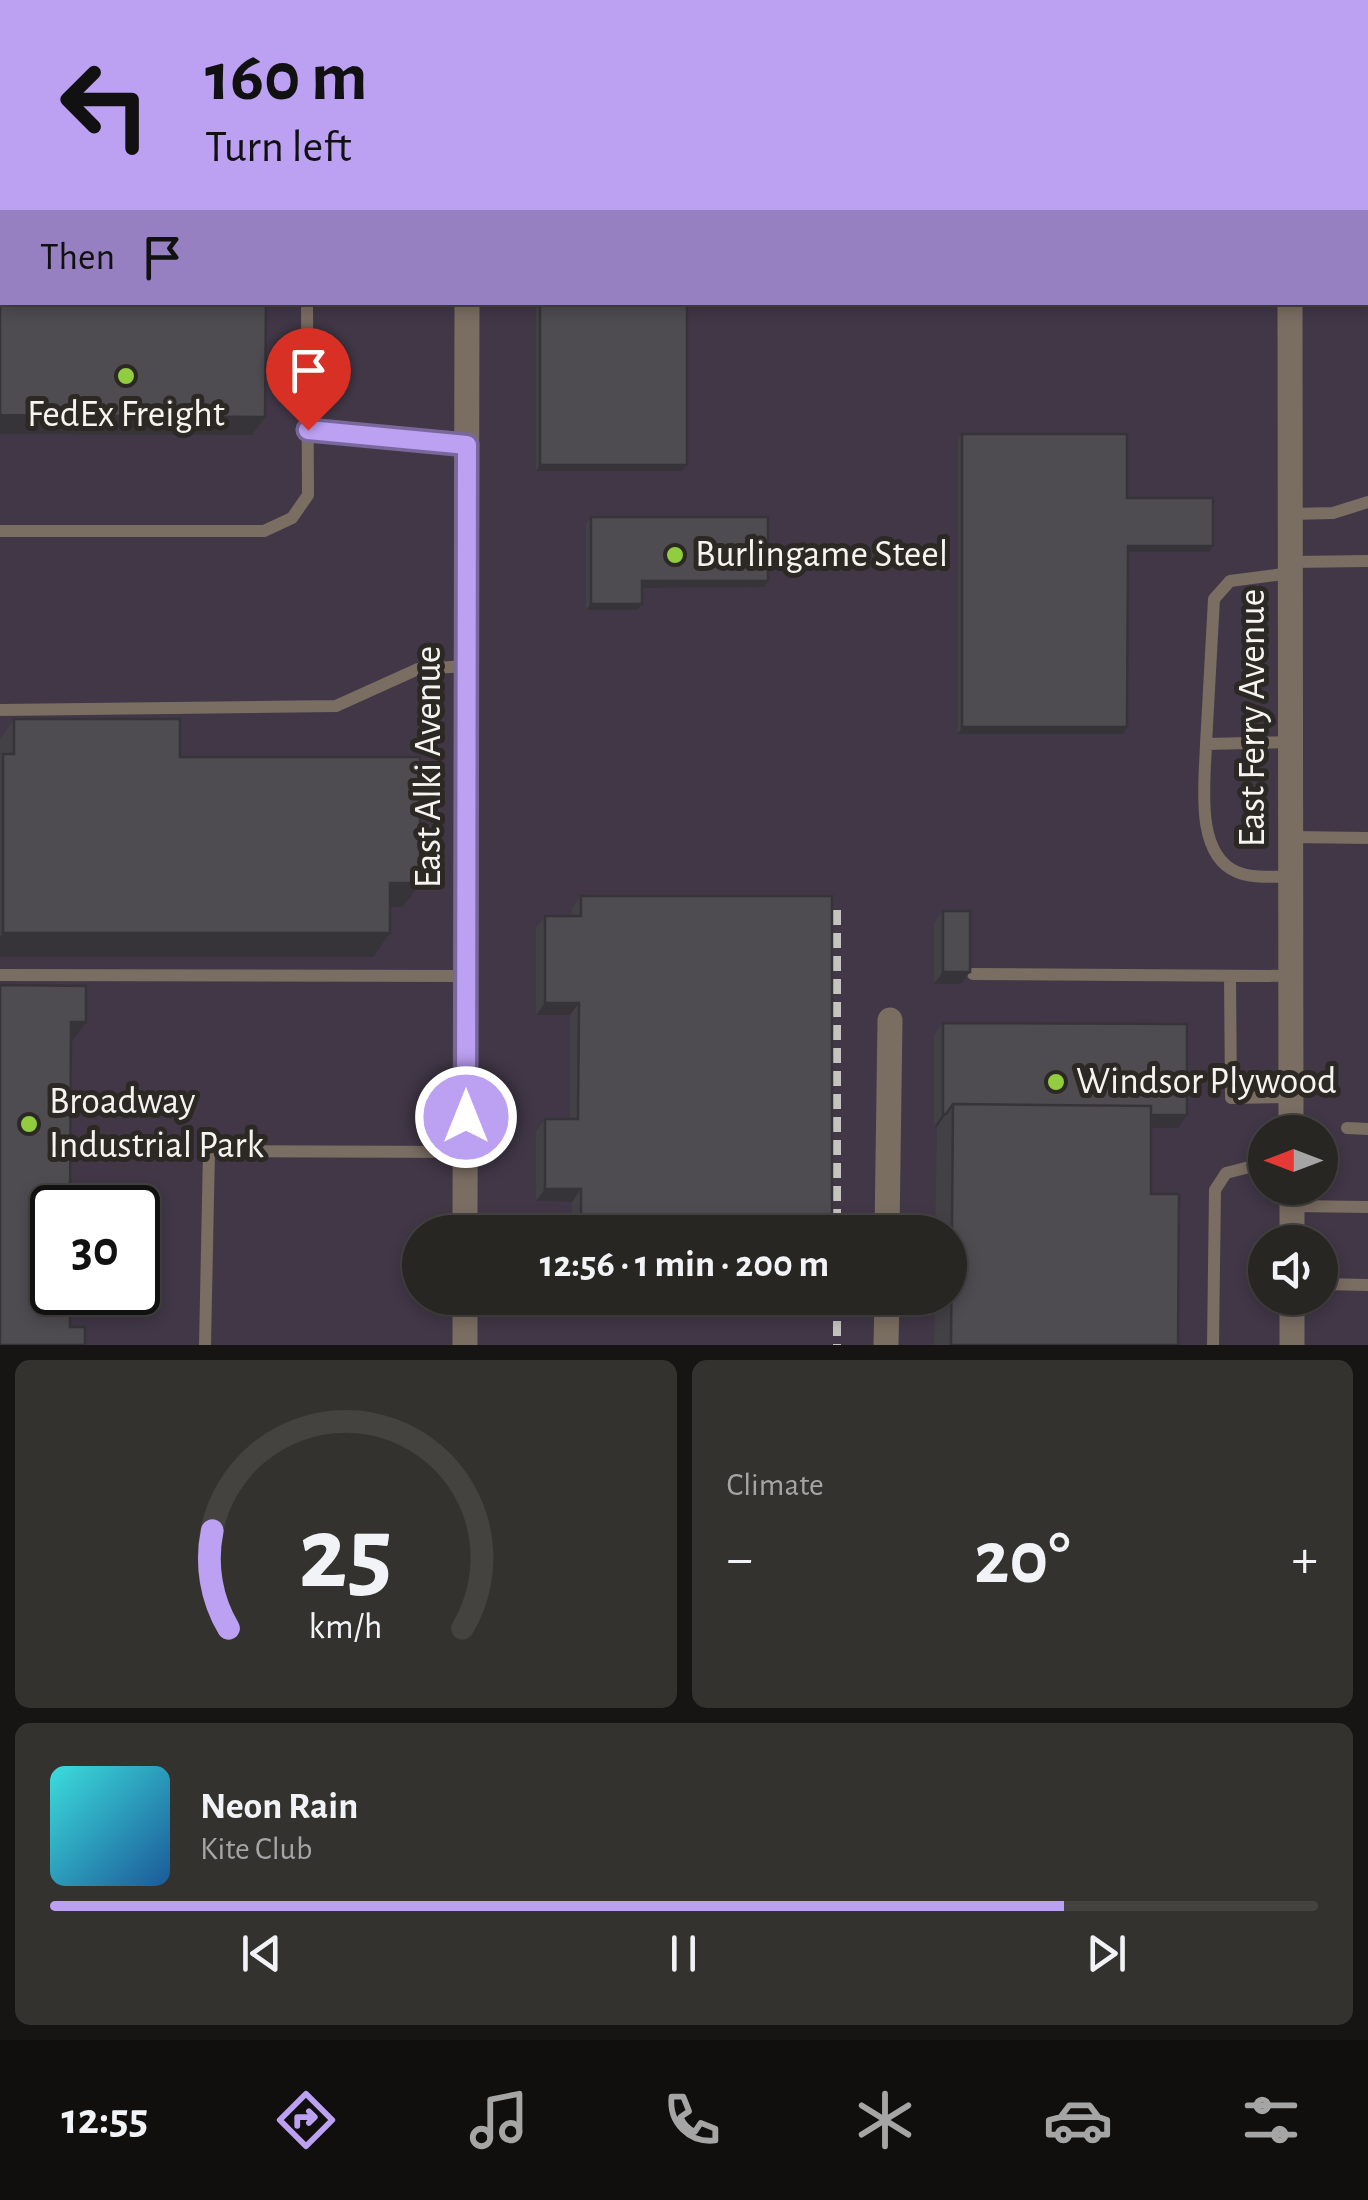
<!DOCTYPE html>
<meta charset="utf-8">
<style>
:root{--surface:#282622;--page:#34322f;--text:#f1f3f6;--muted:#a5a5a5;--line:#444340;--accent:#bca0f2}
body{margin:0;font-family:"Alegreya Sans",sans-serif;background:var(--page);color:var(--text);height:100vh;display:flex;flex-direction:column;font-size:38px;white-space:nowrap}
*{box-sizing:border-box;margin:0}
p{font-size:32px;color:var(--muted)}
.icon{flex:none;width:55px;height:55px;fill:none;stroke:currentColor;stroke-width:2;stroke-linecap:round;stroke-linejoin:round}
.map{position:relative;height:1345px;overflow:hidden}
.side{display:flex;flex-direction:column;gap:15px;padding:15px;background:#161513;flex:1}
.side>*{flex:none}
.hud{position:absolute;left:0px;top:0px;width:1370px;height:305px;box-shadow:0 5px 15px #0003,0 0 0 2px var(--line);background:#bca0f2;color:#111;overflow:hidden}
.needle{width:65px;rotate:270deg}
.buttons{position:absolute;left:1248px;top:1115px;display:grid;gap:20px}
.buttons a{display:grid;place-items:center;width:90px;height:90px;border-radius:50%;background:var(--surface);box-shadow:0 5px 15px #0003,0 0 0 2px var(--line);font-size:50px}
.speed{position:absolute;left:30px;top:1185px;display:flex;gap:20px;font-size:50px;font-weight:700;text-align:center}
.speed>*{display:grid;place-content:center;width:130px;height:130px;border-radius:50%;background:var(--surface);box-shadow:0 5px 15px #0003,0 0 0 2px var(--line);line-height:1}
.speed .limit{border:5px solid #111;border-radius:15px;background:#fff;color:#111}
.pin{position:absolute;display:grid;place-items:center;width:85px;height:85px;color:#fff;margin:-102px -42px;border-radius:50% 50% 50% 0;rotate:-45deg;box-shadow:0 0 10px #0007}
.pin .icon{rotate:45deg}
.me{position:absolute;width:110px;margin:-55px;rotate:0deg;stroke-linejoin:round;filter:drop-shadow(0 0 8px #0008)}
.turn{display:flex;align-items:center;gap:35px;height:210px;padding:0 40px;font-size:45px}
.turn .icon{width:130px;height:130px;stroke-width:2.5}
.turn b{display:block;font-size:70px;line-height:85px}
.then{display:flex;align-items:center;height:95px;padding:0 40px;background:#0003;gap:20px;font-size:38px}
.big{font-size:75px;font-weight:600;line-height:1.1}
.side .widget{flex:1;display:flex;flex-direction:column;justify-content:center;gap:15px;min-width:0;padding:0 35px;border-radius:15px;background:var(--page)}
.side .dial{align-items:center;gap:0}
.dial svg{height:260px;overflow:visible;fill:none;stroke:var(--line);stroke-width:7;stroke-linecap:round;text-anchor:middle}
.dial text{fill:var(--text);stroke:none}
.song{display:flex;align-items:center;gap:30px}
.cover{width:120px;height:120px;border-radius:15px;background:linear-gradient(135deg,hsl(180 70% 55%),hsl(210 70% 35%))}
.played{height:10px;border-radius:5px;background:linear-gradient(90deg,var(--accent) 80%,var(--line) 80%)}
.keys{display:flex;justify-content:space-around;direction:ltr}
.heat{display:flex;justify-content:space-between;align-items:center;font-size:55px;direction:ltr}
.side .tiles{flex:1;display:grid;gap:15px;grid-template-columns:1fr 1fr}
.widget:last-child{grid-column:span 2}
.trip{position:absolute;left:402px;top:1215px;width:565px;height:100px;border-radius:50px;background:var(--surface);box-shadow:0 5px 15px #0003,0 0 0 2px var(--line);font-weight:600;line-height:100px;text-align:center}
.menu{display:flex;height:160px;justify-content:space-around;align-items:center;background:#100f0e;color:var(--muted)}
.menu .icon{width:70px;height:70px}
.menu .on{color:var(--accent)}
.menu b{font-size:45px;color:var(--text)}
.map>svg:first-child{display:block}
.industrial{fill:#413747;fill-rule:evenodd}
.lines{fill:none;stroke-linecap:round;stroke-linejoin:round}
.service{stroke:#7a6d62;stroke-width:12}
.minor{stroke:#7a6d62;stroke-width:25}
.rail{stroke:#c5c3bf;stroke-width:8;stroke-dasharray:15 8;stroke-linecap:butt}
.wall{fill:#434046}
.shaded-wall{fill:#373439}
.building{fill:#4e4b51;stroke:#373439;stroke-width:2.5}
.route-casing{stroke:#7a689d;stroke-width:25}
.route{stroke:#bca0f2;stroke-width:18}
.poi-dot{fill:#92cd3f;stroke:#2c2924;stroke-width:4}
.labels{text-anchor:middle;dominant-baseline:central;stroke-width:10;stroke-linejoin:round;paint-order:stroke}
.poi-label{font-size:38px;fill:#f6f4f1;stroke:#2c2924;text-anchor:start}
.street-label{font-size:38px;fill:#f6f4f1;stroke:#2c2924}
</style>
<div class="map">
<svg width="1368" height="1345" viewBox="0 0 1368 1345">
<rect width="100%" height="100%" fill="#36332e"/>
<path class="industrial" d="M0,4L2,302H1368V18V1345H0ZM1265,1132H1320V1188H1265ZM52,1208H138V1292H52ZM420,1232H950V1298H420ZM1265,1242H1320V1298H1265Z"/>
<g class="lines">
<path class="service" d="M0,147H2
M308,430L467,445
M1291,514L1333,513L1368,502
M0,531H264L292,518L308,495L307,302
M1291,562L1368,561
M1291,573L1230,581L1214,599L1206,744L1292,742
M0,710L336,706L418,669L467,666
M1206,744C1205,781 1194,854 1237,872C1253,879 1274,876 1291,877
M1291,837L1368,838
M973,974L1291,976
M0,975L466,976
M1230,976L1231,1098L1291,1097
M1347,1128L1368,1129
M1292,1206L1368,1207
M1320,1284L1368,1285
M205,1345L209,1151L465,1152
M1213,1345L1215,1190L1226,1173L1265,1163"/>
<path class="minor" d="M1290,0V2
M467,2V0
M1290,302L1291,1132
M1292,1188V1242
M465,1232L467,302
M887,1232L890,1020
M465,1298V1345
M1292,1298V1345
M886,1345L887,1298"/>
<path class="rail" d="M837,910V1232
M837,1298V1345"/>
</g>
<path class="wall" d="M536,302H687L682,471H536Z
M962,434L1127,498L1209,552H1128L1123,734H958V440Z
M591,517L764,587L642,588L637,610H586V523Z
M14,719L180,757L403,907H390L373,957H0V739Z
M581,896L832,1232H572V1202L536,1201V1131L545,1119H570V1015H536V928L545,916H572V908Z
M943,911L970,972L961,984H934V923Z
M943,1023L1178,1128H1151V1194L1178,1345H934L935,1298H950V1232H935L937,1127H934V1035Z"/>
<path class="shaded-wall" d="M0,415L265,417L252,435L0,434Z
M540,465H687L682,471H536Z
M1128,546H1213L1209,552H1123Z
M642,581H768L764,587L637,588Z
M591,604H642L637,610H586Z
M962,727H1127L1123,734H958Z
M390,883H420L403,907H373Z
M3,933H390L373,957H0V937Z
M943,972H970L961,984H934Z
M545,1003H579L570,1015H536Z
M71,1022H86L73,1040H58Z
M943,1114H946L937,1127H934Z
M953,1114L1187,1115L1178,1128L953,1127Z
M545,1189H581L572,1202L536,1201Z
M574,1298H825L823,1300H572Z"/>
<path class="building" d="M0,299H2V302H266L265,417L0,415Z
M540,302H687V465H540Z
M962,434H1127V498H1213V546H1128L1127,727H962Z
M591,517H768V581H642V604H591Z
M14,719H180V757H420V883H390V933H3V754H14Z
M581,896H832V1232H581V1189H545V1119H578L579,1003H545V916H581Z
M943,911H970V972H943Z
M0,985L86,986V1022H71L70,1208H52V1292H70V1327H85V1345H0Z
M943,1023L1187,1024V1115H1151V1106L953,1104L946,1114H943Z
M953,1104L1151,1106V1194H1179L1178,1345H951Z"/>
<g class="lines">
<defs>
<path id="route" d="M308,430L467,445L466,1117"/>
</defs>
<use href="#route" class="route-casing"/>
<use href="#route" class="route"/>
</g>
<g class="poi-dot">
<circle cx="126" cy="376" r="10"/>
<circle cx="675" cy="555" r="10"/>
<circle cx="1056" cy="1082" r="10"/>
<circle cx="29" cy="1124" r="10"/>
</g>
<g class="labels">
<g class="poi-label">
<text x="126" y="415" text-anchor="middle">FedEx Freight</text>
<text x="695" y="555">Burlingame Steel</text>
<text x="1076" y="1082">Windsor Plywood</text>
<text x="49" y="1102">Broadway<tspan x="49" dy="44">Industrial Park</tspan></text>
</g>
<g class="street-label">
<text transform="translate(1253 718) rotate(-90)">East Ferry Avenue</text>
<text transform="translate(429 767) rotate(-90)">East Alki Avenue</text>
</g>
</g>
</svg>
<div class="buttons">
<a><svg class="needle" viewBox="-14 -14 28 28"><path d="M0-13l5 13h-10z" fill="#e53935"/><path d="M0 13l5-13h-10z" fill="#a5a5a5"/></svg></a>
<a><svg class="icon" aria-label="sound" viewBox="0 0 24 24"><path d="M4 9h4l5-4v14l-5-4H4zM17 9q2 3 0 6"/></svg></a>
</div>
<div class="speed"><div class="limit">30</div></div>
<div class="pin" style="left:308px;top:430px;background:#d93025"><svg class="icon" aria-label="arrive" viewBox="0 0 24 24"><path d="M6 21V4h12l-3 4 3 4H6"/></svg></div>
<svg class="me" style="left:466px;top:1117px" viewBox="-20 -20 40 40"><circle r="17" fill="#bca0f2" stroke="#fff" stroke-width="3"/><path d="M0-11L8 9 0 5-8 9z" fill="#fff"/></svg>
<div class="trip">12:56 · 1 min · 200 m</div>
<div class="hud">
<div class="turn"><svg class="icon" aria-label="left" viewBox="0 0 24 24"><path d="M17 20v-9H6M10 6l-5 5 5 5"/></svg><div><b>160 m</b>Turn left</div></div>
<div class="then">Then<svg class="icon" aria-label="arrive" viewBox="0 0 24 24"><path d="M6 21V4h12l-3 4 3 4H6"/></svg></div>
</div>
</div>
<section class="side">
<div class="tiles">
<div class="widget dial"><svg viewBox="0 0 100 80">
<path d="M14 69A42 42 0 1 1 86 69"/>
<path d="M14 69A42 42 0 0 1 9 39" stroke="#bca0f2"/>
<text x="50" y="56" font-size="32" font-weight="700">25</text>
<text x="50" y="72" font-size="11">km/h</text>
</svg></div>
<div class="widget"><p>Climate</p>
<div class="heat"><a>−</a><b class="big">20°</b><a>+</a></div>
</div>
<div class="widget">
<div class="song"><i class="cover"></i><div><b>Neon Rain</b><p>Kite Club</p></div></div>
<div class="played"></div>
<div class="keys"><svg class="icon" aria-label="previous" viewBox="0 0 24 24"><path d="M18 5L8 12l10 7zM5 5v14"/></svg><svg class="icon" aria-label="pause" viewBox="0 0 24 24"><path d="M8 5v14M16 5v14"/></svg><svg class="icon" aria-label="next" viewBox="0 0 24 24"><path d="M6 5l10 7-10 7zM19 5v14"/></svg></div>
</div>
</div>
</section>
<nav class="menu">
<b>12:55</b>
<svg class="icon on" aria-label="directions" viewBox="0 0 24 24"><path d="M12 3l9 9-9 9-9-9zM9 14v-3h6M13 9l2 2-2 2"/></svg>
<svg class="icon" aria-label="music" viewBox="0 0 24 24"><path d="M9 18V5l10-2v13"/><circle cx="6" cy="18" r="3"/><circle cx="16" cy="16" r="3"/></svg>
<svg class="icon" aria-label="phone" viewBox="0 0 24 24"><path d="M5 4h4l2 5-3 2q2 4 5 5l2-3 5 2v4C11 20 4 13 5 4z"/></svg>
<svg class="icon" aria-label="climate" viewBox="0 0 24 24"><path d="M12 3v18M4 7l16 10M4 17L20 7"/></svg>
<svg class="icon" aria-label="car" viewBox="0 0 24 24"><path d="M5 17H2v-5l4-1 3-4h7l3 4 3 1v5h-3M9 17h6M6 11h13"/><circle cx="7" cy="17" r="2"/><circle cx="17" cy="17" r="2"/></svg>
<svg class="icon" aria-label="filters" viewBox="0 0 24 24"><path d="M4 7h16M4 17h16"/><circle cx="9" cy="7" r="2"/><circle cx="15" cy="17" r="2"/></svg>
</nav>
